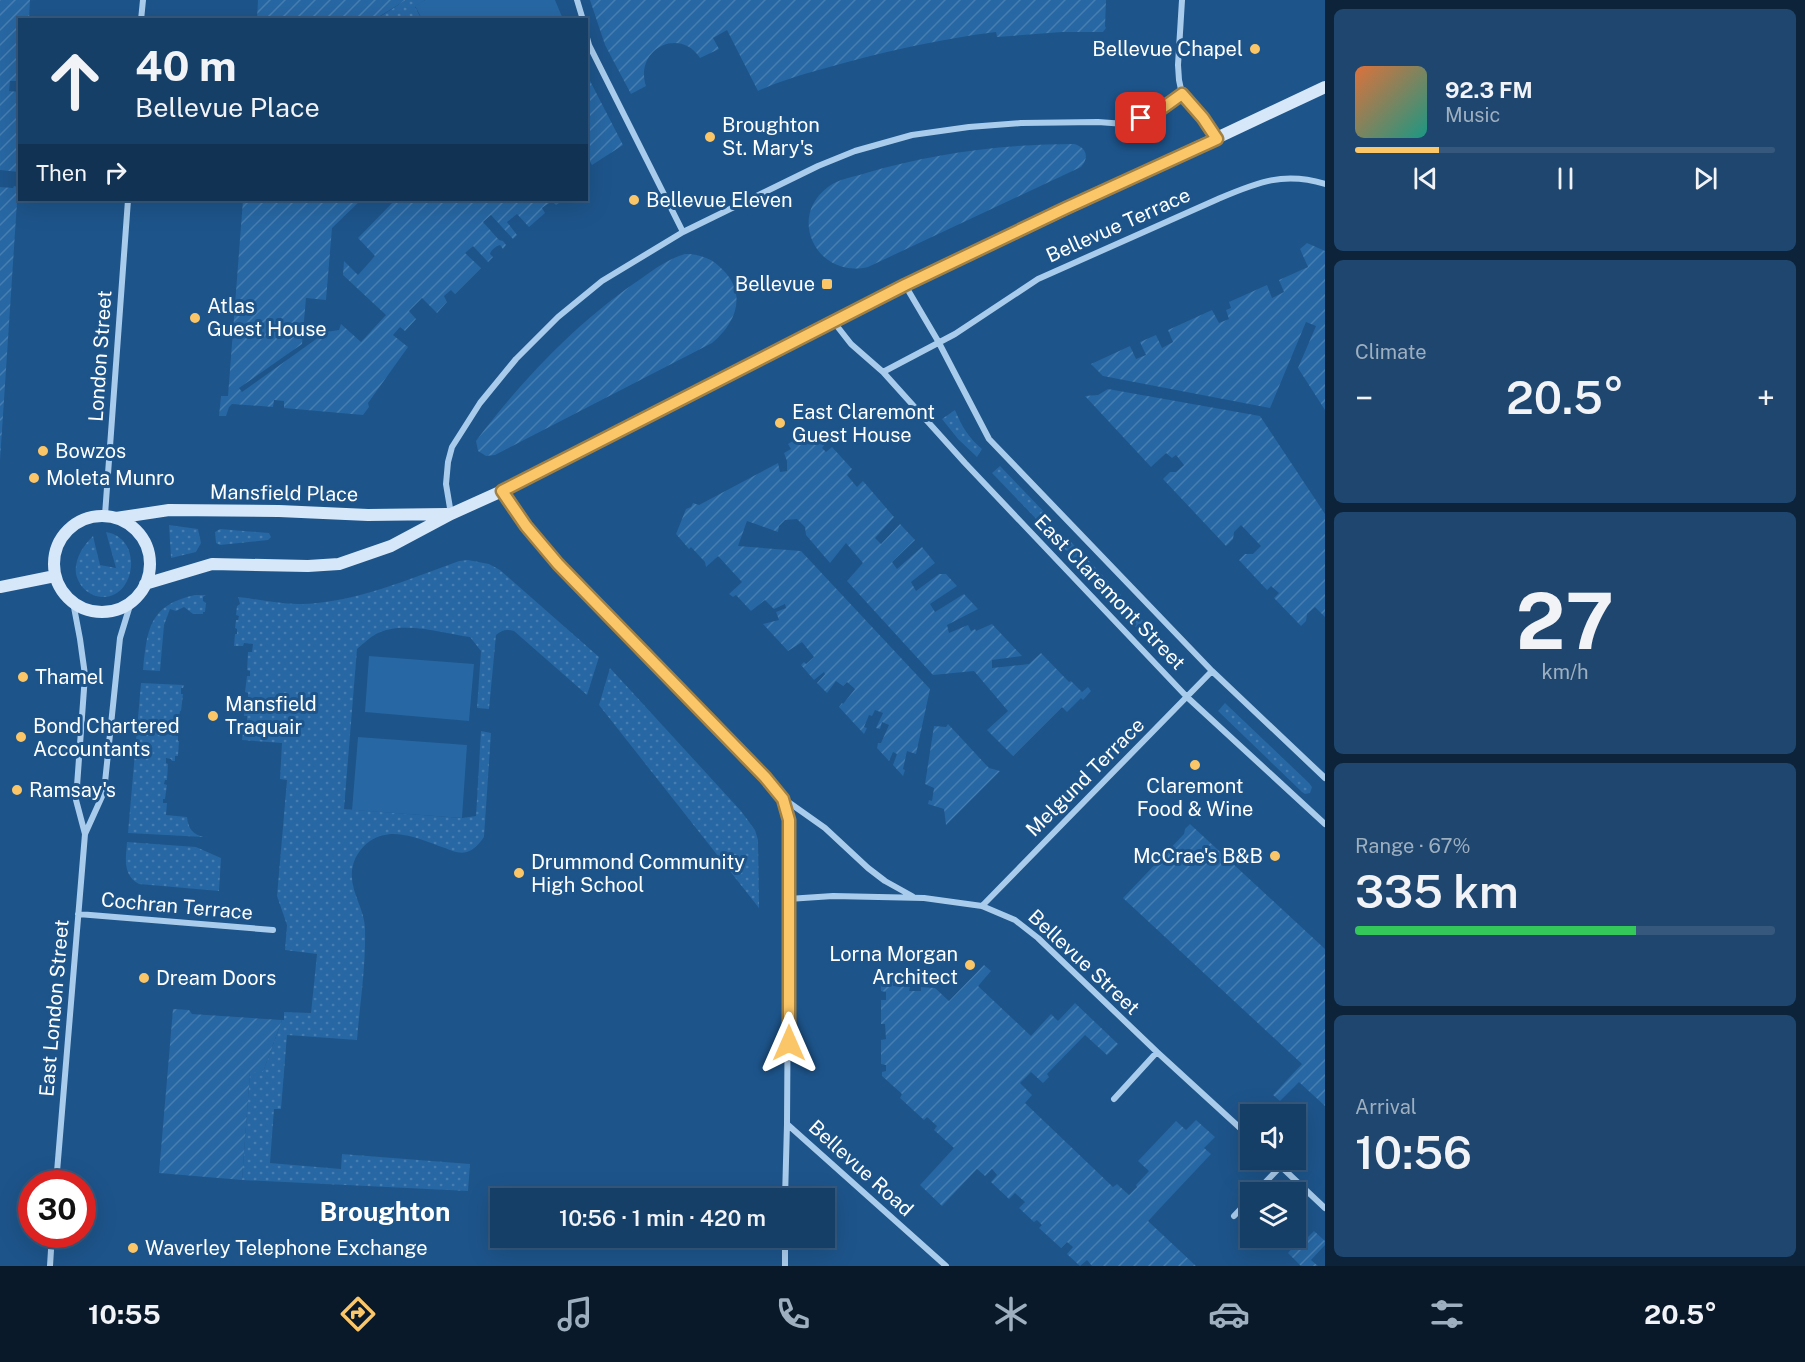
<!DOCTYPE html>
<meta charset="utf-8">
<style>
:root{--surface:#163f68;--page:#1f466e;--text:#f1f3f6;--muted:#9eafc0;--line:#35587c;--accent:#fbc667}
body{margin:0;font-family:"Public Sans",sans-serif;background:var(--page);color:var(--text);height:100vh;display:flex;flex-direction:column;font-size:22px;white-space:nowrap}
*{box-sizing:border-box;margin:0}
p{font-size:20px;color:var(--muted)}
.icon{flex:none;width:33px;height:33px;fill:none;stroke:currentColor;stroke-width:2;stroke-linecap:round;stroke-linejoin:round}
.map{position:relative;flex:1;overflow:hidden}
.panel{display:flex;flex-direction:column;gap:9px;padding:9px;background:#0c2339;width:480px}
.panel>*{flex:none}
.top-card{position:absolute;left:18px;top:18px;width:570px;height:183px;border-radius:0px;box-shadow:0 6px 24px #0002,0 0 0 2px var(--line);background:#163f68;color:var(--text);overflow:hidden}
.fabs{position:absolute;left:1240px;top:1104px;display:grid;gap:12px}
.fabs a{display:grid;place-items:center;width:66px;height:66px;border-radius:0px;background:var(--surface);box-shadow:0 6px 24px #0002,0 0 0 2px var(--line);font-size:30px}
.speed{position:absolute;left:18px;top:1170px;display:flex;gap:12px;font-size:30px;font-weight:700;text-align:center}
.speed>*{display:grid;place-content:center;width:78px;height:78px;border-radius:50%;background:var(--surface);box-shadow:0 6px 24px #0002,0 0 0 2px var(--line);line-height:1}
.speed .limit{border:9px solid #d22;background:#fff;color:#111}
.pin{position:absolute;display:grid;place-items:center;width:51px;height:51px;color:#fff;margin:-26px;border-radius:12px;box-shadow:0 3px 9px #0006}
.me{position:absolute;width:66px;margin:-33px;rotate:0deg;stroke-linejoin:round;filter:drop-shadow(0 0 4px #0008)}
.turn{display:flex;align-items:center;gap:21px;height:126px;padding:0 18px;font-size:27px}
.turn .icon{width:78px;height:78px;stroke-width:2.5}
.turn b{display:block;font-size:42px;line-height:51px}
.then{display:flex;align-items:center;height:57px;padding:0 18px;background:#0003;gap:12px;font-size:22px}
.big{font-size:45px;font-weight:600;line-height:1.1}
.panel .card{flex:1;display:flex;flex-direction:column;justify-content:center;gap:9px;min-width:0;padding:0 21px;border-radius:9px;background:var(--page)}
.panel .dial{align-items:center;gap:0}
.dial b{font-size:78px;line-height:1}
.song{display:flex;align-items:center;gap:18px}
.cover{width:72px;height:72px;border-radius:9px;background:linear-gradient(135deg,hsl(20 70% 55%),hsl(170 70% 35%))}
.played{height:6px;border-radius:3px;background:linear-gradient(90deg,var(--accent) 20%,var(--line) 20%)}
.keys{display:flex;justify-content:space-around;direction:ltr}
.heat{display:flex;justify-content:space-between;align-items:center;font-size:33px;direction:ltr}
.charge{height:9px;border-radius:4px;background:linear-gradient(90deg,#34c759 67%,var(--line) 0)}
.trip{position:absolute;left:490px;top:1188px;width:345px;height:60px;border-radius:0px;background:var(--surface);box-shadow:0 6px 24px #0002,0 0 0 2px var(--line);font-weight:600;line-height:60px;text-align:center}
.tabs{display:flex;height:96px;justify-content:space-around;align-items:center;background:#09192a;color:var(--muted)}
.tabs .icon{width:42px;height:42px}
.tabs .selected{color:var(--accent)}
.tabs b{font-size:27px;color:var(--text)}
main{display:flex;flex:1;min-height:0}
.map>svg:first-child{display:block}
.grass{fill:url(#grass-dots)}
.garden{fill:url(#garden-furrows)}
.pitch{fill:#2767a3}
.lines{fill:none;stroke-linecap:round;stroke-linejoin:round}
.street{stroke:#a9ccec;stroke-width:6}
.secondary{stroke:#d5e7f9;stroke-width:12}
.route-casing{stroke:#a38143;stroke-width:15}
.route{stroke:#fbc667;stroke-width:10}
.poi-dot{fill:#fbc667;stroke:#1d548a;stroke-width:2}
.labels{text-anchor:middle;dominant-baseline:central;stroke-width:6;stroke-linejoin:round;paint-order:stroke}
.poi-label{font-size:20px;fill:#fff;stroke:#1d548a;text-anchor:start}
.street-label{font-size:20px;fill:#fff;stroke:#1d548a}
.district-label{font-size:26px;font-weight:bold;fill:#fff;stroke:#1d548a}
</style>
<main>
<div class="map">
<svg width="1325" height="1266" viewBox="0 0 1325 1266">
<defs>
<pattern id="grass-dots" width="8" height="8" patternUnits="userSpaceOnUse" patternTransform="scale(1.5)"><rect width="8" height="8" fill="#2767a3"/><path d="M2 2h.1M6 6h.1" fill="none" stroke="#477eb1" stroke-width="1.8" stroke-linecap="round"/></pattern>
<pattern id="garden-furrows" width="10" height="10" patternUnits="userSpaceOnUse" patternTransform="scale(1.5)"><rect width="10" height="10" fill="#2767a3"/><path d="M-1 1l2-2M0 10L10 0M9 11l2-2" fill="none" stroke="#477eb1"/></pattern>
</defs>
<rect width="100%" height="100%" fill="#1d548a"/>
<path class="grass" d="M406,0H425L415,7L421,18L419,19L375,20Z
M955,410C962,427 969,438 982,449L977,457L958,439L942,419Z
M1000,466L1051,519L1043,526L992,473Z
M169,525L198,529L201,543L196,552L171,558Z
M220,529L269,533L271,537L268,540L220,545L216,543L215,532Z
M106,532C148,539 133,610 93,595C84,591 78,583 76,574C74,559 83,546 93,536L100,565L116,568Z
M1071,542L1121,595L1114,601L1064,548Z
M468,560L489,564L500,570L599,657L587,695L514,631C506,629 502,630 496,635L489,709L477,708L481,651L470,637C442,633 402,620 376,634C369,638 363,644 357,649L344,809L462,818L476,816L481,731L491,733L484,837C479,844 475,849 467,852C459,854 452,851 445,848C421,840 394,825 370,841C360,848 353,859 352,871C350,892 365,909 365,929C366,966 360,1003 357,1040L287,1035L281,1109H274L270,1163L341,1169L342,1154L470,1164L468,1191L242,1180L250,1071L263,1072L282,1020H284V1012L311,1013L317,954L285,950L287,925L277,896L287,780L280,779L282,743L242,740L244,722L247,721V716H244L245,698H248V693L245,692L247,676H250V671L247,670L248,652H252L253,644L244,643L243,646H234L235,634H237V629L235,628L236,620H238L239,616L236,615L237,606L240,604L238,597C259,599 282,605 303,604C357,602 409,579 459,561Z
M195,595H206L203,597V601L206,603L205,612H203V614H193L184,607L176,611L170,609L164,625L160,671L143,670C147,629 149,605 195,595Z
M1136,613L1174,653L1167,660L1129,620Z
M610,668L741,811L755,830L758,840L759,908L599,705Z
M141,683L184,685L183,688H181V694H183L181,711H180L179,717H181L180,735H178V741H179L178,756H175V761H172L171,759L166,758V763L168,764L167,780H165L164,784L167,785L165,799H163V803H167L166,815L187,817C188,828 193,835 204,837L128,833Z
M1225,703L1309,783L1312,787L1310,793L1305,794L1302,792L1218,711Z
M127,842L196,847L221,858L219,891L139,884C122,875 126,858 127,842Z"/>
<path class="garden" d="M0,0H30L29,19L20,20L19,81H10L9,91L19,92V172L0,170Z
M258,0H406L375,19H257Z
M590,0H1106L1105,26L1106,28L1103,32H1062L997,37L996,32C940,39 887,51 833,66C808,73 782,80 758,91L727,30L713,38L719,49L700,58C679,26 634,50 646,86L631,94L605,45Z
M587,75L623,145L592,165L589,160L587,161Z
M1074,144C1086,147 1090,157 1081,167L868,267C818,279 786,218 828,187C838,179 854,177 866,173C933,153 1004,144 1074,144Z
M14,186L18,187L0,461V187L13,188Z
M243,200H361L332,228L326,300L306,298L302,344L239,388L242,392L326,332L339,330L341,324L361,342L386,315L343,275L344,261L358,275L375,256L358,238L395,200H563L556,205L552,201L542,208L545,213L529,227L517,214L507,222L517,235L513,239L491,215L483,222L499,240L503,241L506,245L503,249L500,245C496,246 491,250 490,254L493,257L488,262L473,246L465,253L481,268L455,294L451,290L444,296L447,302L437,313L422,298L409,311L416,319L405,331L400,327L393,335L408,347L368,403L369,407L363,415L284,408V401L274,400L273,407L232,404L229,407L226,416H219L221,396H228Z
M1307,243L1325,251V410L1298,368L1316,326L1306,322L1270,408L1103,376L1091,364L1130,346L1136,359L1146,355L1140,342L1156,335L1162,348L1173,342L1168,330L1212,310L1219,323L1229,319L1226,310L1231,308L1229,302L1267,285L1272,298L1284,292L1279,280L1308,267L1300,249Z
M685,254C701,254 713,259 723,270C748,295 735,324 712,343L495,455L486,456L478,451L476,441C521,381 579,320 642,278C656,268 668,259 685,254Z
M1108,389L1260,416L1325,514V617L1315,607L1307,614L1306,621L1301,626L1274,598L1279,593L1271,586L1267,590L1239,560L1245,554H1253L1261,546L1241,525L1234,532L1233,539L1226,546L1163,479L1170,472H1176L1184,465L1176,455L1172,458L1166,453L1151,467L1085,396L1098,395Z
M799,437L806,438V442L815,443L816,439L824,440L826,443L822,448L826,452L832,447L852,469L847,475L857,487L863,481L894,517L875,538L881,544L900,524L915,540L892,562L897,569L922,547L935,563L911,582L916,591L939,574H946L957,586L930,604L935,612L964,594L978,609L947,625L949,633L968,625L971,631L975,629L976,631L992,624L1022,656L992,660V668L1029,664L1041,653L1069,682L1071,681L1082,692L1088,687L1091,691L1083,700L1081,698L1067,712L1062,707L1013,756L987,730L1008,711L974,671L933,675L847,581L863,563L846,543L830,563L806,535L805,527L797,519L785,520L779,526L778,532L747,521L738,546L801,551L930,689L916,754L907,751L903,769L905,770L903,776L893,765L897,754L893,752L889,761L877,748L878,743H881L889,725L882,722L880,729L876,728L883,713L875,710L872,716L869,715L864,727L867,728L864,734L839,707L842,703L843,704L855,689L847,682L843,686L836,681L827,693L817,683L825,674L824,672L814,680L801,665L804,662L806,664L814,657L802,642L788,651L763,624L779,620L776,612L786,608L785,604L774,609L765,600L751,611L736,595L733,597L729,594L742,582L718,556L706,567L705,562L691,547L689,549L676,534L686,509L691,507L693,503L699,505L778,463L780,472L787,471V461L784,453L791,449L788,444Z
M948,724L989,768L1000,771L946,825L944,809L928,804L929,800L932,801L934,788L925,784L934,726L946,727Z
M1190,824L1325,949V1106L1299,1082L1280,1101L1273,1095L1302,1064L1123,898L1184,834L1185,829Z
M984,965L991,971L978,986L1031,1036L1051,1014L1058,1021L1075,1003L1118,1044L1107,1055L1085,1035L1047,1074L1049,1077L1043,1083L1031,1072L1020,1083L1032,1095L1025,1103L1113,1187L1117,1184L1129,1195L1137,1187L1136,1185L1149,1171L1138,1161L1176,1121L1186,1130L1196,1120L1215,1137L1204,1148L1211,1154L1148,1221L1196,1266H1092L1087,1260L1080,1266L1067,1254L1073,1247L1067,1242L1061,1248L1039,1228L1042,1225L1037,1220L1034,1222L1019,1208L1025,1202L1015,1193L1009,1199L991,1182L997,1175L992,1169L985,1176L977,1169L942,1206L920,1185L954,1148L934,1130L937,1126L927,1117L924,1120L900,1098L902,1094L882,1076V1072L886,1071V1065L881,1064V1040L886,1039L885,1024H881V1000H886V992L881,991L880,975H884L887,982L893,981V986L910,987L909,991H921V987L935,988L949,1001Z
M173,1009L189,1010L192,1014L282,1020L263,1072H250L242,1180L159,1173Z
M1314,1231L1325,1241V1245L1311,1260L1318,1266H1301L1288,1253L1300,1239L1303,1242Z"/>
<path class="pitch" d="M425,0H555L563,19H422L415,6Z
M369,656L474,664L469,721L365,712Z
M358,737L467,745L462,818L352,810Z"/>
<g class="lines">
<path class="street" d="M577,0L583,20
M1182,0L1178,65L1179,80L1182,94L1203,118L1216,139
M141,20L143,0
M586,34L589,45L683,232
M905,285L938,341L989,439L1212,671L1325,778
M833,321L851,344L883,372L965,463L1187,697L1325,824
M883,372L955,334L1038,279L1218,199C1256,183 1283,171 1325,184
M502,492L526,526L558,564L765,777C781,795 789,805 789,830L787,1124L946,1266
M451,514L446,484L448,462L452,447L480,403L516,359L558,317L602,281L683,232L818,166L855,151L912,135L969,127L1021,123L1098,122L1125,124L1157,112L1182,94
M105,515L128,200
M784,799L825,828L868,868L885,881L912,896
M85,834L104,792L120,638L131,602
M788,899L833,896L924,898L982,906L1015,920L1038,938L1157,1052L1251,1138
M982,906L1212,671
M78,914L273,930
M1114,1099L1157,1052
M1274,1160L1325,1208
M56,1184L85,834L76,800L85,675L80,639L73,602
M1256,1192L1281,1166
M785,1198L787,1124
M1234,1216L1251,1198
M785,1238V1266
M50,1266L52,1234"/>
<path class="secondary" d="M54 564a48 48 0 1 1 96 0a48 48 0 1 1-96 0Z
M116,518L169,510L279,511L368,515L447,514
M145,584L212,564L308,566L339,564L391,546L451,514L502,491L905,285L1325,87
M0,587L55,576"/>
</g>
<g class="lines">
<defs>
<path id="route" d="M789,1043V820L783,799L765,777L558,564L526,526L502,491L905,285L1066,208L1217,139L1203,118L1182,94L1157,112L1141,118"/>
</defs>
<use href="#route" class="route-casing"/>
<use href="#route" class="route"/>
</g>
<g class="poi-dot">
<circle cx="1255" cy="49" r="6"/>
<circle cx="710" cy="137" r="6"/>
<circle cx="634" cy="200" r="6"/>
<rect x="821" y="278" width="12" height="12" rx="3"/>
<circle cx="195" cy="318" r="6"/>
<circle cx="780" cy="423" r="6"/>
<circle cx="43" cy="451" r="6"/>
<circle cx="34" cy="478" r="6"/>
<circle cx="23" cy="677" r="6"/>
<circle cx="213" cy="716" r="6"/>
<circle cx="21" cy="737" r="6"/>
<circle cx="1195" cy="765" r="6"/>
<circle cx="17" cy="790" r="6"/>
<circle cx="1275" cy="856" r="6"/>
<circle cx="519" cy="873" r="6"/>
<circle cx="970" cy="965" r="6"/>
<circle cx="144" cy="978" r="6"/>
<circle cx="133" cy="1248" r="6"/>
</g>
<g class="labels">
<g class="poi-label">
<text x="1243" y="49" text-anchor="end">Bellevue Chapel</text>
<text x="722" y="125">Broughton<tspan x="722" dy="23">St. Mary's</tspan></text>
<text x="646" y="200">Bellevue Eleven</text>
<text x="815" y="284" text-anchor="end">Bellevue</text>
<text x="207" y="306">Atlas<tspan x="207" dy="23">Guest House</tspan></text>
<text x="792" y="412">East Claremont<tspan x="792" dy="23">Guest House</tspan></text>
<text x="55" y="451">Bowzos</text>
<text x="46" y="478">Moleta Munro</text>
<text x="35" y="677">Thamel</text>
<text x="225" y="704">Mansfield<tspan x="225" dy="23">Traquair</tspan></text>
<text x="33" y="726">Bond Chartered<tspan x="33" dy="23">Accountants</tspan></text>
<text x="1195" y="786" text-anchor="middle">Claremont<tspan x="1195" dy="23">Food &amp; Wine</tspan></text>
<text x="29" y="790">Ramsay's</text>
<text x="1263" y="856" text-anchor="end">McCrae's B&amp;B</text>
<text x="531" y="862">Drummond Community<tspan x="531" dy="23">High School</tspan></text>
<text x="958" y="954" text-anchor="end">Lorna Morgan<tspan x="958" dy="23">Architect</tspan></text>
<text x="156" y="978">Dream Doors</text>
<text x="145" y="1248">Waverley Telephone Exchange</text>
</g>
<g class="street-label">
<text transform="translate(1118 225) rotate(-24)">Bellevue Terrace</text>
<text transform="translate(100 356) rotate(-86)">London Street</text>
<text transform="translate(284 493) rotate(1)">Mansfield Place</text>
<text transform="translate(1110 592) rotate(46)">East Claremont Street</text>
<text transform="translate(1085 777) rotate(-45)">Melgund Terrace</text>
<text transform="translate(177 906) rotate(5)">Cochran Terrace</text>
<text transform="translate(1084 962) rotate(43)">Bellevue Street</text>
<text transform="translate(54 1008) rotate(-85)">East London Street</text>
<text transform="translate(861 1168) rotate(42)">Bellevue Road</text>
</g>
<g class="district-label">
<text x="385" y="1211">Broughton</text>
</g>
</g>
</svg>
<div class="fabs">
<a><svg class="icon" aria-label="sound" viewBox="0 0 24 24"><path d="M4 9h4l5-4v14l-5-4H4zM17 9q2 3 0 6"/></svg></a>
<a><svg class="icon" aria-label="layers" viewBox="0 0 24 24"><path d="M12 4l9 5-9 5-9-5zM3 14l9 5 9-5"/></svg></a>
</div>
<div class="speed"><div class="limit">30</div></div>
<div class="pin" style="left:1141px;top:118px;background:#d93025"><svg class="icon" aria-label="arrive" viewBox="0 0 24 24"><path d="M6 21V4h12l-3 4 3 4H6"/></svg></div>
<svg class="me" style="left:789px;top:1043px" viewBox="-20 -20 40 40"><path d="M0-17L14 15 0 8-14 15z" fill="#fbc667" stroke="#fff" stroke-width="4"/></svg>
<div class="trip">10:56 · 1 min · 420 m</div>
<div class="top-card">
<div class="turn"><svg class="icon" aria-label="ahead" viewBox="0 0 24 24"><path d="M12 20V5M6 11l6-6 6 6"/></svg><div><b>40 m</b>Bellevue Place</div></div>
<div class="then">Then<svg class="icon" aria-label="right" viewBox="0 0 24 24"><path d="M7 20v-9h11M14 6l5 5-5 5"/></svg></div>
</div>
</div>
<section class="panel">
<div class="card">
<div class="song"><i class="cover"></i><div><b>92.3 FM</b><p>Music</p></div></div>
<div class="played"></div>
<div class="keys"><svg class="icon" aria-label="previous" viewBox="0 0 24 24"><path d="M18 5L8 12l10 7zM5 5v14"/></svg><svg class="icon" aria-label="pause" viewBox="0 0 24 24"><path d="M8 5v14M16 5v14"/></svg><svg class="icon" aria-label="next" viewBox="0 0 24 24"><path d="M6 5l10 7-10 7zM19 5v14"/></svg></div>
</div>
<div class="card"><p>Climate</p>
<div class="heat"><a>−</a><b class="big">20.5°</b><a>+</a></div>
</div>
<div class="card dial"><b>27</b><p>km/h</p></div>
<div class="card"><p>Range · 67%</p><b class="big">335 km</b><div class="charge"></div></div>
<div class="card"><p>Arrival</p><b class="big">10:56</b></div>
</section>
</main>
<nav class="tabs">
<b>10:55</b>
<svg class="icon selected" aria-label="directions" viewBox="0 0 24 24"><path d="M12 3l9 9-9 9-9-9zM9 14v-3h6M13 9l2 2-2 2"/></svg>
<svg class="icon" aria-label="music" viewBox="0 0 24 24"><path d="M9 18V5l10-2v13"/><circle cx="6" cy="18" r="3"/><circle cx="16" cy="16" r="3"/></svg>
<svg class="icon" aria-label="phone" viewBox="0 0 24 24"><path d="M5 4h4l2 5-3 2q2 4 5 5l2-3 5 2v4C11 20 4 13 5 4z"/></svg>
<svg class="icon" aria-label="climate" viewBox="0 0 24 24"><path d="M12 3v18M4 7l16 10M4 17L20 7"/></svg>
<svg class="icon" aria-label="car" viewBox="0 0 24 24"><path d="M5 17H2v-5l4-1 3-4h7l3 4 3 1v5h-3M9 17h6M6 11h13"/><circle cx="7" cy="17" r="2"/><circle cx="17" cy="17" r="2"/></svg>
<svg class="icon" aria-label="filters" viewBox="0 0 24 24"><path d="M4 7h16M4 17h16"/><circle cx="9" cy="7" r="2"/><circle cx="15" cy="17" r="2"/></svg>
<b>20.5°</b>
</nav>
